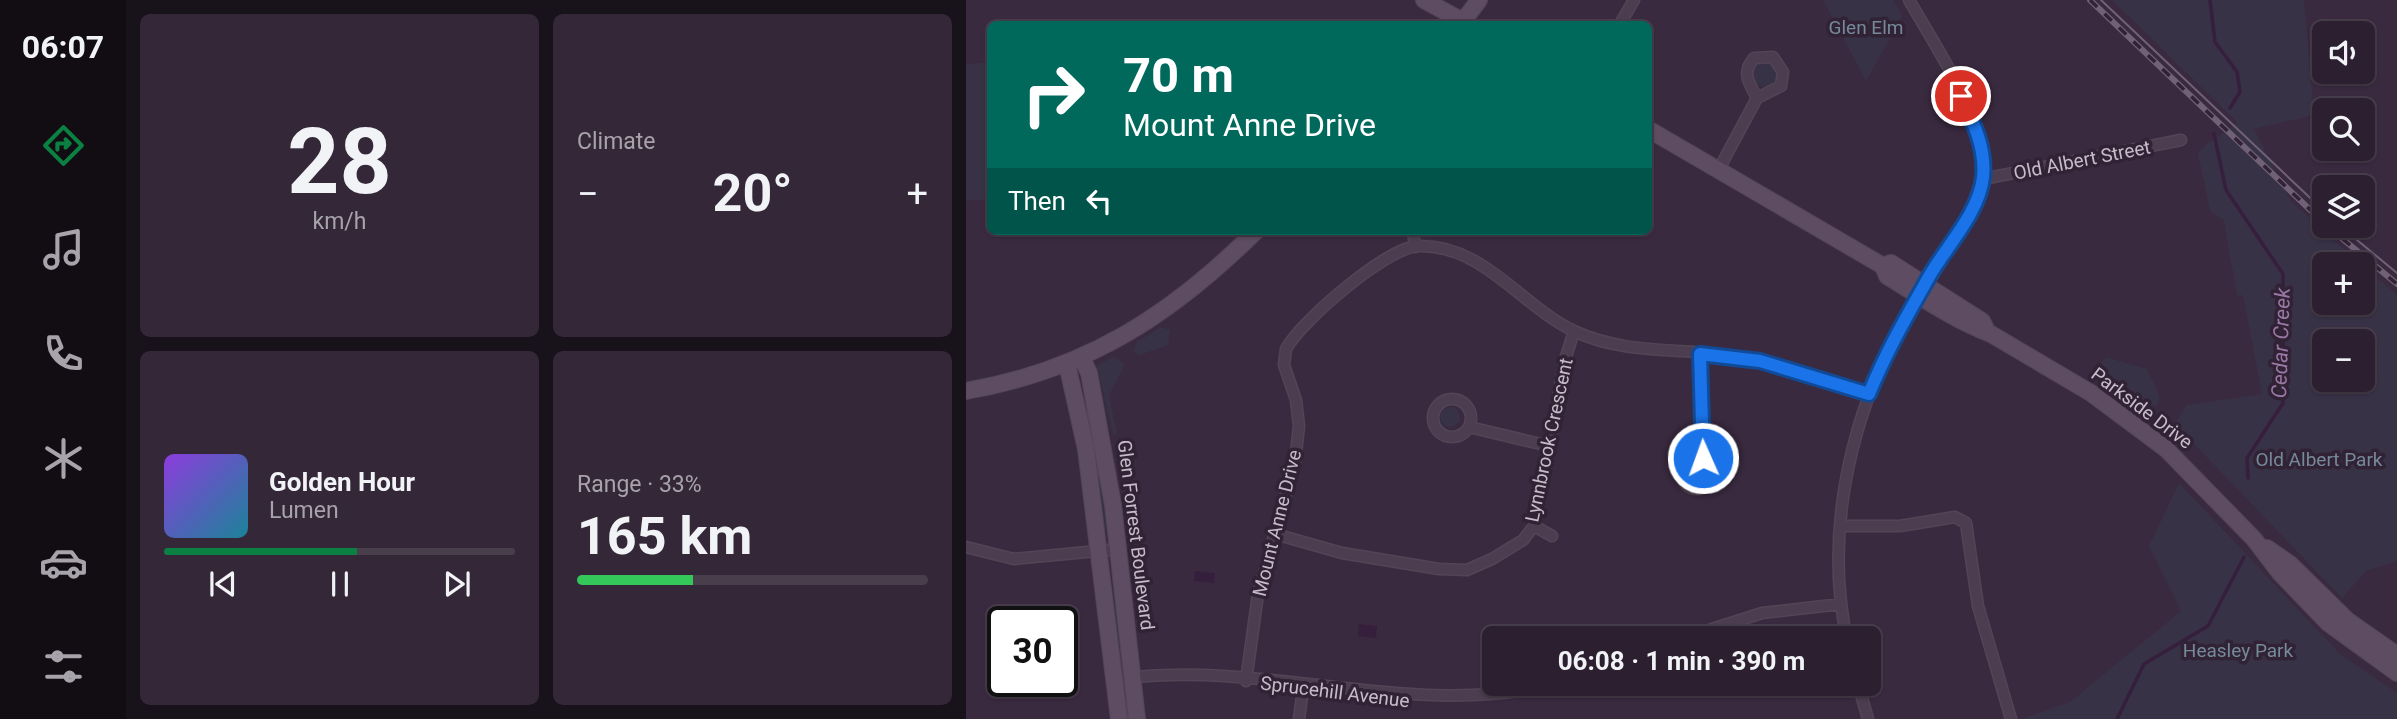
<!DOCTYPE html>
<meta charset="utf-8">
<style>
:root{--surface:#2c2030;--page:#342838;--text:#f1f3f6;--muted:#a6a3ab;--line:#483e4c;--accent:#0b8043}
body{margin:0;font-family:Roboto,sans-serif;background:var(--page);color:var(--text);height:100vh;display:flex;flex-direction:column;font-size:26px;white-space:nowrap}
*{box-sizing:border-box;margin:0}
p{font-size:23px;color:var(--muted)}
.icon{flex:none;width:38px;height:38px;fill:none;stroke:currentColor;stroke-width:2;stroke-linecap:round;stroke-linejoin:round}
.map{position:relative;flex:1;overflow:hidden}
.details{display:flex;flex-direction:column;gap:14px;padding:14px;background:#18121a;width:840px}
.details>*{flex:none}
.top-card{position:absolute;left:21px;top:21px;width:665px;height:214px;border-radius:10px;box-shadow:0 2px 5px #0004,0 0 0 2px var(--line);background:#00695c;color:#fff;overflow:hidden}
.buttons{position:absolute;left:1346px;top:21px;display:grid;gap:14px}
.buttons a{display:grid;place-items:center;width:63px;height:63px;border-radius:10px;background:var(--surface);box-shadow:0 2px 5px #0004,0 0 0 2px var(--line);font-size:35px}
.speed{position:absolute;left:21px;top:606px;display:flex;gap:14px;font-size:35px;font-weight:700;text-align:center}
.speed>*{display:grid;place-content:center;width:91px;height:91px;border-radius:50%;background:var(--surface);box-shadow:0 2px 5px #0004,0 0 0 2px var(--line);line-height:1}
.speed .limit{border:4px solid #111;border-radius:10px;background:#fff;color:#111}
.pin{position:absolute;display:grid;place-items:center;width:60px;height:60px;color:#fff;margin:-30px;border:4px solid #fff;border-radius:50%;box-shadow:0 2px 7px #0007}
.me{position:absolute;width:77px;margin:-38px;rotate:358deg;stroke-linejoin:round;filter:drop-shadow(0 0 5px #0008)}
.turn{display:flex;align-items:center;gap:24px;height:147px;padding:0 21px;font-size:32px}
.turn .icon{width:91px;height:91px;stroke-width:2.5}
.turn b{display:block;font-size:49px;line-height:60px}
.then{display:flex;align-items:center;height:66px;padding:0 21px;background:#0003;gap:14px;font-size:26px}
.big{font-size:52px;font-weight:700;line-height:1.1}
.details .widget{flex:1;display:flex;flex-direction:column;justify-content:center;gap:10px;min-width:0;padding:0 24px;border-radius:10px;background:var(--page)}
.details .dial{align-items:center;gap:0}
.dial b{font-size:91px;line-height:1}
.song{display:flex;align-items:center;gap:21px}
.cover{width:84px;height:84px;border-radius:10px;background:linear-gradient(135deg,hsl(270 70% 55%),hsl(190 70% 35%))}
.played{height:7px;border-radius:4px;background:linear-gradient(90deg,var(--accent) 55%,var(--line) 55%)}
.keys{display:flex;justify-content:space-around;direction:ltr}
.heat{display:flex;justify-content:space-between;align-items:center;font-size:38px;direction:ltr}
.charge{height:10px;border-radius:5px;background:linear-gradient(90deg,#34c759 33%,var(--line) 0)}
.details .tiles{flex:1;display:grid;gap:14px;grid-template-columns:repeat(2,1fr)}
.trip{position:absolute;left:516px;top:626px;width:399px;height:70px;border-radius:10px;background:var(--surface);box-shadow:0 2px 5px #0004,0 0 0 2px var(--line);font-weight:700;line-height:70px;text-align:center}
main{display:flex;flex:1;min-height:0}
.dock{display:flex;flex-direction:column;width:126px;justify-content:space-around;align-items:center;background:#120d13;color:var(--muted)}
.dock .icon{width:49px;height:49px}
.dock .active{color:var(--accent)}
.dock b{font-size:32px;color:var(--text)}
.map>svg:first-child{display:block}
.green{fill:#383246;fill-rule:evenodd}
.water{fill:#361e3d}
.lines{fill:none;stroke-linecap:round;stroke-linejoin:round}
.stream{stroke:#361e3d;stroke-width:3.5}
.street-casing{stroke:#524556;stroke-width:13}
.secondary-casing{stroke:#524556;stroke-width:18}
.street{stroke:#4c3e50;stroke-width:10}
.secondary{stroke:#5e4c62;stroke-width:16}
.tram{stroke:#716176;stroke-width:2}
.rail-casing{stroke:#716176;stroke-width:6}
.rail{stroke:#312335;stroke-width:3.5;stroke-dasharray:10;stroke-linecap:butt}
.route-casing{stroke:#114b97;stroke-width:18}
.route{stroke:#1a73e8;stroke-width:12}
.labels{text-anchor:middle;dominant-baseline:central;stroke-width:7;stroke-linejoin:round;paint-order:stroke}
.park-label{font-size:19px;fill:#758a98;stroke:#312335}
.street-label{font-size:19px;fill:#c7bbca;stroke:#312335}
.water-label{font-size:21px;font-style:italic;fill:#9a78a5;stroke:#312335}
</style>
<main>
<nav class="dock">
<b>06:07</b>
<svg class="icon active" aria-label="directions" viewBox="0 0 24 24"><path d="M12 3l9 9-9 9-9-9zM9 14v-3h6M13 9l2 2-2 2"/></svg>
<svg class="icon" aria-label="music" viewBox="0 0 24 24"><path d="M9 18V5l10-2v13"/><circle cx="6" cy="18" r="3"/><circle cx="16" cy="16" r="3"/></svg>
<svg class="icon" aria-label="phone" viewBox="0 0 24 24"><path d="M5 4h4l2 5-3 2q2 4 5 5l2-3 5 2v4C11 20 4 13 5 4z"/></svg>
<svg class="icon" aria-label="climate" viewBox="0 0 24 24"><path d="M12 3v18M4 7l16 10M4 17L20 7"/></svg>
<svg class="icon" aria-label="car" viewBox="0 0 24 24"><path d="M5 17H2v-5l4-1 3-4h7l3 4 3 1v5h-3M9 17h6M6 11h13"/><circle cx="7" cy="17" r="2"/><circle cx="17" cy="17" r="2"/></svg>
<svg class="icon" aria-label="filters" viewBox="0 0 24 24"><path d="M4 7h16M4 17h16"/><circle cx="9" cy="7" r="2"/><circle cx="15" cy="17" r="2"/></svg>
</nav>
<section class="details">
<div class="tiles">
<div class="widget dial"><b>28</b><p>km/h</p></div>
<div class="widget"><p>Climate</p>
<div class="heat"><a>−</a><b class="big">20°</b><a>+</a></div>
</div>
<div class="widget">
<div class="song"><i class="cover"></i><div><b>Golden Hour</b><p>Lumen</p></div></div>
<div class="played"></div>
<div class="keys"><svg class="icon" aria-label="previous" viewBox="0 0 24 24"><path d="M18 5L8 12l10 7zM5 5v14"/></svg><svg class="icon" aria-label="pause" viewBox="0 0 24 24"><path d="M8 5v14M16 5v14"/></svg><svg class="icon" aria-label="next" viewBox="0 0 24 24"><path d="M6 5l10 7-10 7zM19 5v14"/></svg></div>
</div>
<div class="widget"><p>Range · 33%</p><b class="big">165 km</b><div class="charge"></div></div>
</div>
</section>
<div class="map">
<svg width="1431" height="719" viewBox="0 0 1431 719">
<rect width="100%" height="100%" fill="#3a2a40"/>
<path class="green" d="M857,0H927L936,16L900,81Z
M1146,0H1338L1348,115L1288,129L1325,201L1394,264H1358V303H1396L1397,266L1431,295V561L1400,571L1376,598L1232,448L1207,426L1221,405L1296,394L1277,295L1271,296L1258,220L1244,211L1232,153C1244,139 1258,136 1271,122ZM1358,341H1396V380H1358Z
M786 74a13 13 0 1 1 26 0a13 13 0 1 1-26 0Z
M24,62V199L0,201V64Z
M195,327L204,330L202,345L174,355L167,352L171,342Z
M146,357L151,358L159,365L143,395L151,434L147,435L131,366Z
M1140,357L1181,369L1194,397L1191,405L1187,406L1135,369L1133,365Z
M474 417a10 10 0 1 1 20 0a10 10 0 1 1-20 0Z
M721 474a10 10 0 1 1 20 0a10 10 0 1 1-20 0Z
M132,465L136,466L141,531L136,528L130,468Z
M1213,483L1374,654L1431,693V719H1056L1104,702L1215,611L1183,546Z
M145,569L157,656L155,659L152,658Z"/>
<path class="water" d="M229,571L249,573L248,583L228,581Z
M393,624L411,626L410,638L392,636Z"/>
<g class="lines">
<path class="stream" d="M1244,0L1249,42L1271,72L1274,92L1264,108
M1248,134L1260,190L1317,274V403L1281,458L1282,478
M1151,719L1178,664L1242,626L1278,557"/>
<defs>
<path id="street" d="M654,24L668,0
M753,169L791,98L815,86L817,72L807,57L788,58C775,73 783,83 791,98
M1017,179L1215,140
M447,231L449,247
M735,354L737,458
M467 418a19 19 0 1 1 38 0a19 19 0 1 1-38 0Z
M503,427L583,446
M715 473a16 16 0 1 1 32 0a16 16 0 1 1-32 0Z
M568,526L586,536
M875,526H934L989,517L1000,523L1012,606L1045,719
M309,534L376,553L473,569L501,570L526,559L557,540L568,526L571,514L599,360L608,331
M0,547L48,559L152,549
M715,639L796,613L875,604
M881,639C859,539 882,430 927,340C952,291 1024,205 1017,152C1010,107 966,40 943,0
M162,678C305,661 448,719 589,684
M280,681L292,594L329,462L333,426L330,400L318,365L320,349C335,321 420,248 452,246C517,244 555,306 608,331C661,356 720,347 775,357C819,365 860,383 903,394
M892,684L902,719
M333,719L337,689"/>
<path id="secondary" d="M458,0L502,24
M495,24L513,0
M682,129L917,266L921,276C955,297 988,320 1025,334L1125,393L1200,449L1288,539L1314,573L1362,623L1431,673
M917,266L925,263L1016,321L1019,327
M116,358L123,373L147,505L171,719
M101,364L120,449L153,719
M0,391C120,370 204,316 290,231
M1301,548L1324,564L1381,620L1431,655"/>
</defs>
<use href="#street" class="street-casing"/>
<use href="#secondary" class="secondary-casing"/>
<use href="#street" class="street"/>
<use href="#secondary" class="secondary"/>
<path class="tram" d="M1135,0L1358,211
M1374,226L1431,273"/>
<defs>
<path id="rail" d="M1124,0L1358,223
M1361,226L1431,284"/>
</defs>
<use href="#rail" class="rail-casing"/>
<use href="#rail" class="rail"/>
</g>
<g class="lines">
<defs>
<path id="route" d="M737,458L734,354L794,361L903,394C920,352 942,314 964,275C981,246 1014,211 1017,177C1020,147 1007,122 995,96"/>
</defs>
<use href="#route" class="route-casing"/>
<use href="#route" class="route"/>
</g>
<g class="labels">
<g class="park-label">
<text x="900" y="27">Glen Elm</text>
<text x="1353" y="459">Old Albert Park</text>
<text x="1272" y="650">Heasley Park</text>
</g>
<g class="street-label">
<text transform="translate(1116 160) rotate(-11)">Old Albert Street</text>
<text transform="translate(1176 408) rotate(37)">Parkside Drive</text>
<text transform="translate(583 440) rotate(-78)">Lynnbrook Crescent</text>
<text transform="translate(311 523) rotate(-76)">Mount Anne Drive</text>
<text transform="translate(170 535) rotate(83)">Glen Forrest Boulevard</text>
<text transform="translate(369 692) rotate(7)">Sprucehill Avenue</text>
</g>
<g class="water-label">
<text transform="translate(1315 343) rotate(-88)">Cedar Creek</text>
</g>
</g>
</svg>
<div class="buttons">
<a><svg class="icon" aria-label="sound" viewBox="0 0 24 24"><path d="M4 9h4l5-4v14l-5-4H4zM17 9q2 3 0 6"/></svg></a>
<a><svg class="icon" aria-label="search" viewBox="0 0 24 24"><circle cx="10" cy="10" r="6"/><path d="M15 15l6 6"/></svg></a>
<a><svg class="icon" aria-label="layers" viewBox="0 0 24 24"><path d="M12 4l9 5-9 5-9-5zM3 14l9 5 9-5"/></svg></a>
<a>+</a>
<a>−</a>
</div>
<div class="speed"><div class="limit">30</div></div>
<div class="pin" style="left:995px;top:96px;background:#d93025"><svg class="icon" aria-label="arrive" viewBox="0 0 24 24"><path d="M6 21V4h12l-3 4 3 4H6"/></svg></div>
<svg class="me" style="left:737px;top:458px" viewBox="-20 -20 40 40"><circle r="17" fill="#1a73e8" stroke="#fff" stroke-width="3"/><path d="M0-11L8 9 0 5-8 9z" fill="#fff"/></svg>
<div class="trip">06:08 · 1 min · 390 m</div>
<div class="top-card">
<div class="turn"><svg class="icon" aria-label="right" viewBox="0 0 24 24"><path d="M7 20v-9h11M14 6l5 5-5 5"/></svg><div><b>70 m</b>Mount Anne Drive</div></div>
<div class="then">Then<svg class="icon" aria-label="left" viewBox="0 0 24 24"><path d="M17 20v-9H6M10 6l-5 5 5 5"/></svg></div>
</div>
</div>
</main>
